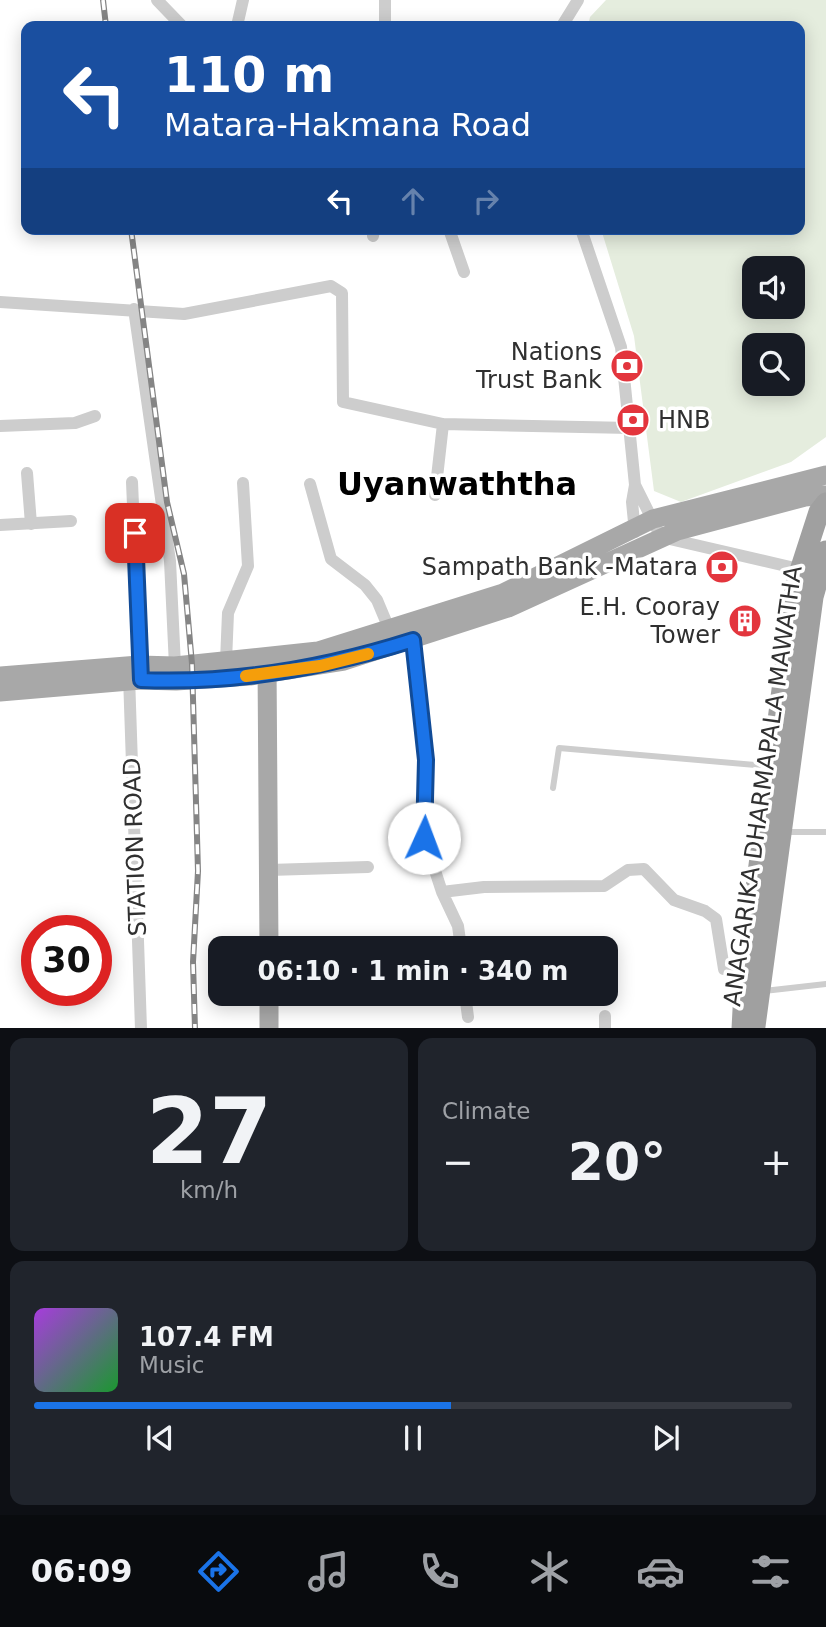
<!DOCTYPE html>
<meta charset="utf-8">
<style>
:root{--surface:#171b24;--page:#20242c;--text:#f1f3f6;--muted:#9ea1a6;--line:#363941;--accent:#1a73e8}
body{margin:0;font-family:"DejaVu Sans",sans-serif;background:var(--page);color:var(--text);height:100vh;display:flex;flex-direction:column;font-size:26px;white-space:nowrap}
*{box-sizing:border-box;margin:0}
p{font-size:23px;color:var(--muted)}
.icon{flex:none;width:38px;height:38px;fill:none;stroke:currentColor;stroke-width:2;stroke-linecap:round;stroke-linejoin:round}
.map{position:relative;height:1028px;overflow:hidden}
.panel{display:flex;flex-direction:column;gap:10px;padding:10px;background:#0d0f14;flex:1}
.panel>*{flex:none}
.guide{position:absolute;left:21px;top:21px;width:784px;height:214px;border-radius:14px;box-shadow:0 4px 18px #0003;background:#1a4fa0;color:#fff;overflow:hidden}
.tools{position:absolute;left:742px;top:256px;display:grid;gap:14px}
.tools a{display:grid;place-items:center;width:63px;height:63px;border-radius:14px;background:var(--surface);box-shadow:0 4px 18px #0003;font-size:35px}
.speed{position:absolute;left:21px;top:915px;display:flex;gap:14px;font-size:35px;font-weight:700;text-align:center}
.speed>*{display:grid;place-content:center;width:91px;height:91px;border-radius:50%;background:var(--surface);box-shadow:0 4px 18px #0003;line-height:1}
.speed .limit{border:10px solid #d22;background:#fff;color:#111}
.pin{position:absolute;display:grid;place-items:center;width:60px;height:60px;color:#fff;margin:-30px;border-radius:14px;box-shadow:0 4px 10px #0006}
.me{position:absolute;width:77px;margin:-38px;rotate:2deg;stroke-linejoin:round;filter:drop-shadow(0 0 5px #0008)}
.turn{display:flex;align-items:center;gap:24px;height:147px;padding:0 28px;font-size:32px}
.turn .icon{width:91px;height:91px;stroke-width:2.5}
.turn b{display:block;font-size:49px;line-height:60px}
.lanes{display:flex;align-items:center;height:66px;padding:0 28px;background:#0003;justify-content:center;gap:35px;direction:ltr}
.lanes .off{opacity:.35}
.big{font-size:52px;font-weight:700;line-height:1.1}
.panel .card{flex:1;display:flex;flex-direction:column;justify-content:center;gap:10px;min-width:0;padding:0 24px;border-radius:14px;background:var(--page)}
.panel .dial{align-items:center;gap:0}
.dial b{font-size:91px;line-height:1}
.song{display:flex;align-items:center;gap:21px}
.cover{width:84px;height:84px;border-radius:10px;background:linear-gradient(135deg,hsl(280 70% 55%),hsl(130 70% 35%))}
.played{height:7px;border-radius:4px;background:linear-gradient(90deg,var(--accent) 55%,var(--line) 55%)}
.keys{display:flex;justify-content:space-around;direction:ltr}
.heat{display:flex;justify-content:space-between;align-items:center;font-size:38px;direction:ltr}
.panel .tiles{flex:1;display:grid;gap:10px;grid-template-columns:1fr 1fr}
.card:last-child{grid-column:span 2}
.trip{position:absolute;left:208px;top:936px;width:410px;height:70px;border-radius:14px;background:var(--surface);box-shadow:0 4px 18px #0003;font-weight:700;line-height:70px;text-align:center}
.tabs{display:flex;height:112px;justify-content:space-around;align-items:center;background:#090b0e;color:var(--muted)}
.tabs .icon{width:49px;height:49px}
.tabs .on{color:var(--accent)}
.tabs b{font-size:32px;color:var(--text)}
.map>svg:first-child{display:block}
.park{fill:#e5edde;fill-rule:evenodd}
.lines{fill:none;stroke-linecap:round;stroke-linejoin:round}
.service{stroke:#cdcdcd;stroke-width:6}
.minor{stroke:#cdcdcd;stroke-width:12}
.primary{stroke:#a8a8a8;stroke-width:19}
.trunk{stroke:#a0a0a0;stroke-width:21}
.rail-casing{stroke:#858585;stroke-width:6}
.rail{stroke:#fff;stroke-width:3.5;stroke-dasharray:10;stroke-linecap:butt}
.route-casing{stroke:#114b97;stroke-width:18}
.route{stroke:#1a73e8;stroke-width:12}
.slow{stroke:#f59e0b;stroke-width:12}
.labels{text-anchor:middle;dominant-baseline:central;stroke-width:7;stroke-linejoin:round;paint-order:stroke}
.poi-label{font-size:24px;fill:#303030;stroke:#fff;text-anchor:end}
.street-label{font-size:24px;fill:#303030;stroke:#fff}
.district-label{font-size:32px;font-weight:bold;fill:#000;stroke:#fff}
</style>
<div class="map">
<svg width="826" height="1029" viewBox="0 0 826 1029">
<rect width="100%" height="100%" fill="#fff"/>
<path class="park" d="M606,0H826V437L791,462L681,502L654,491L634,336L601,229H800V26H588L590,17ZM754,268H793V306H754ZM754,345H793V383H754Z"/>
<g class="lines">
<path class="service" d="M553,788L559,748L768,766
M786,832H826
M764,991L826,984"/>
<path class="minor" d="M157,0L182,26
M385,0V26
M237,26L243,0
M562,26L578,0
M449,229L464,272
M581,229L621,347L635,485L632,502L635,532
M373,236L374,229
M0,302L184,314L331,286L342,293L343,402L443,424L631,428
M134,309L170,561L175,666
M0,426L75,423L95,416
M27,473L31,524
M132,482L140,669
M310,484L331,559L365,585L377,600L390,631
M635,485L661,537L799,569
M435,495L443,424
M0,525L71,521
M413,640L426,760L424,837L442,892L458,926L461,948
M226,661L228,613L248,566L243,483
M129,676L141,1029
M269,870L368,867
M442,892L484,887L604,886L628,870L644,869L674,900L705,911L716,919L724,969L745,972
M465,994L468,1017
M605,1016V1029"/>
<path class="primary" d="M267,663L269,948
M0,676L139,665L175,666L318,651L503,593L653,519L826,475
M0,692L141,680L176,681L250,676L344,661L508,608L677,531L805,497L826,495
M269,1029V994"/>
<path class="trunk" d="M755,1026L813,597L826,551
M742,1029L745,972L796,583L819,512L826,503"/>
<defs>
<path id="rail" d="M103,0L106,26
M131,229L167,502L184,574L192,664L198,871L193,962L195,1029"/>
</defs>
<use href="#rail" class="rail-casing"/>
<use href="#rail" class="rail"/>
</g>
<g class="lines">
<defs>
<path id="route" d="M135,533L141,680C234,684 325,668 413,640L426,760L424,838"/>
</defs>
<use href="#route" class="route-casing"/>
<use href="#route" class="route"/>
<path class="slow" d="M246,676L320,666L368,654"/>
</g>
<defs>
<symbol id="bank-disc" viewBox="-11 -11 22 22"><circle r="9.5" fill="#e3353d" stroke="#fff"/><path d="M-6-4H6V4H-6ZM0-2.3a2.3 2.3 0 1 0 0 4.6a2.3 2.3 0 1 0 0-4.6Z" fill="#fff"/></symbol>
<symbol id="building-disc" viewBox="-11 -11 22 22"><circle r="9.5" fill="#e3353d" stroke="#fff"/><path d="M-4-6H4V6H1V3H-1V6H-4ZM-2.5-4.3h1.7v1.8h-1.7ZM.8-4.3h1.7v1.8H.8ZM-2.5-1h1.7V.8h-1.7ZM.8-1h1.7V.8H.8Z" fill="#fff"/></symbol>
</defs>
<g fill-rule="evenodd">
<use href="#bank-disc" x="608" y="347" width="38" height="38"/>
<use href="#bank-disc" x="614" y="401" width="38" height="38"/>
<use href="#bank-disc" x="703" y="548" width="38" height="38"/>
<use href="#building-disc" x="726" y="602" width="38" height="38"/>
</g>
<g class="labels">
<g class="poi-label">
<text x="602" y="352">Nations<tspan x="602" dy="28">Trust Bank</tspan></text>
<text x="658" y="420" text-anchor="start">HNB</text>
<text x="698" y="567">Sampath Bank -Matara</text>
<text x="720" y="607">E.H. Cooray<tspan x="720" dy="28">Tower</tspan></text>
</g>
<g class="street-label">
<text transform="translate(763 786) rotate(-82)">ANAGARIKA DHARMAPALA MAWATHA</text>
<text transform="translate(135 847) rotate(-92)">STATION ROAD</text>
</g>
<g class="district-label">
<text x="457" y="484">Uyanwaththa</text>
</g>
</g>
</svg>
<div class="tools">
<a><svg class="icon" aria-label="sound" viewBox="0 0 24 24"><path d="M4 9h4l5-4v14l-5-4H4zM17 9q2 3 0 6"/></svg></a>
<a><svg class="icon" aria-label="search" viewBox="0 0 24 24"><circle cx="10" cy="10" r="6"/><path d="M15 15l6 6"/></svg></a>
</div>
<div class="speed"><div class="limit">30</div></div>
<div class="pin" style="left:135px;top:533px;background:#d93025"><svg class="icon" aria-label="arrive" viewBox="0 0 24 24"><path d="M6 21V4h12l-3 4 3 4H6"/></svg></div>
<svg class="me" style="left:424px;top:838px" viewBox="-20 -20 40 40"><circle r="19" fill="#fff"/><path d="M0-13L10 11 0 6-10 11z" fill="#1a73e8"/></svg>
<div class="trip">06:10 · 1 min · 340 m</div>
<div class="guide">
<div class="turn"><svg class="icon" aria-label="left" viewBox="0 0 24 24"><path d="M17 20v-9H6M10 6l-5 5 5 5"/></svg><div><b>110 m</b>Matara-Hakmana Road</div></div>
<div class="lanes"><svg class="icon" aria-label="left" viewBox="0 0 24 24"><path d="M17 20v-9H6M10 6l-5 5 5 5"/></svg><svg class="icon off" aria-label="ahead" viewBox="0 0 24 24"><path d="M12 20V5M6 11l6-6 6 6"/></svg><svg class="icon off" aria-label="right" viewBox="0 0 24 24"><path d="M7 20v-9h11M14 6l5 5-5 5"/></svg></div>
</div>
</div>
<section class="panel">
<div class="tiles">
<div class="card dial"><b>27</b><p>km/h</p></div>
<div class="card"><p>Climate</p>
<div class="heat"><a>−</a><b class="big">20°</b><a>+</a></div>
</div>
<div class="card">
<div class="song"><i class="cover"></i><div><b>107.4 FM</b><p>Music</p></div></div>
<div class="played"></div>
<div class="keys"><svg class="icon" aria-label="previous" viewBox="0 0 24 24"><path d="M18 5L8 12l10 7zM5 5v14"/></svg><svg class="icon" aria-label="pause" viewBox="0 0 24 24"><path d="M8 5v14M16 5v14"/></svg><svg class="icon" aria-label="next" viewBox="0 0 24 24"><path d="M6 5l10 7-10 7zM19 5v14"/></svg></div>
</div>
</div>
</section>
<nav class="tabs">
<b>06:09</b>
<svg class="icon on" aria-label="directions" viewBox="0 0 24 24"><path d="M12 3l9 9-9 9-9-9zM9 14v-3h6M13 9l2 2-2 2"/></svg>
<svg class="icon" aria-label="music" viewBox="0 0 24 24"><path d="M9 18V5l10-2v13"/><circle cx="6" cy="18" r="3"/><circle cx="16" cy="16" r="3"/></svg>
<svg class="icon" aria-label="phone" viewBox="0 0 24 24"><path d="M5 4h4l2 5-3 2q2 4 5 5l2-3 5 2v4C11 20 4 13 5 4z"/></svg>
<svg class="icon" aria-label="climate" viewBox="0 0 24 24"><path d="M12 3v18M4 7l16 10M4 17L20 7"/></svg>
<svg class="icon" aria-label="car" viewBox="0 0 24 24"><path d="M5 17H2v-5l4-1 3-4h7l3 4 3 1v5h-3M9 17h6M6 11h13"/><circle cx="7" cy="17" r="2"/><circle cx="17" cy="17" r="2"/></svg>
<svg class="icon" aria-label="filters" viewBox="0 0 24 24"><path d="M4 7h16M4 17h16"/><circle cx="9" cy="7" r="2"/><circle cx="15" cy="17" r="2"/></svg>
</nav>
